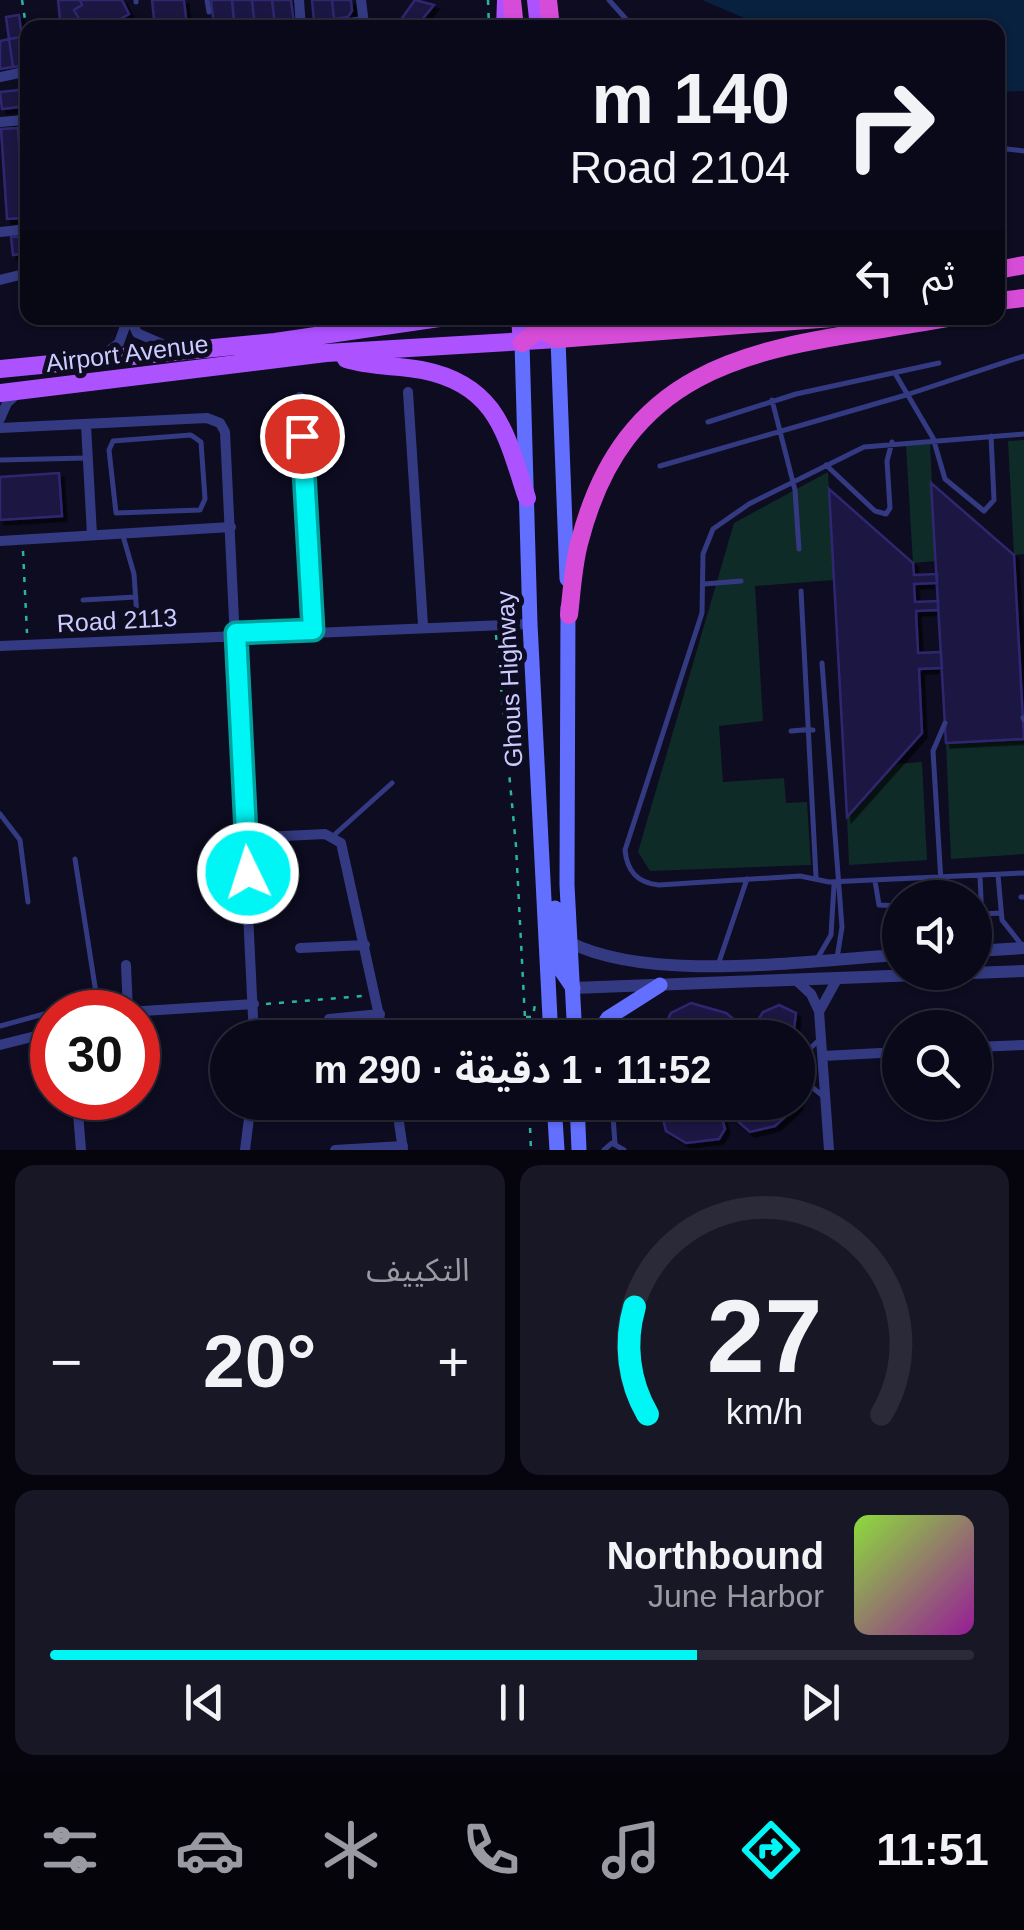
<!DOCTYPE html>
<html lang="ar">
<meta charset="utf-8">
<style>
:root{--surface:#0a0919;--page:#181726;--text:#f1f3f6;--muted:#999aa2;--line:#2a2a38;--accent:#00f6f5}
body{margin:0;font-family:Helvetica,"Noto Sans Arabic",sans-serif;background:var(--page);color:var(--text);direction:rtl;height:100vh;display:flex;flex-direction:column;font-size:38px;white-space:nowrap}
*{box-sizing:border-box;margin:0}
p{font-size:32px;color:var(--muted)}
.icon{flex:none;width:55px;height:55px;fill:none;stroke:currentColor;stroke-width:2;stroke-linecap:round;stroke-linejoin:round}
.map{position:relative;height:1150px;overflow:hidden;direction:ltr}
.side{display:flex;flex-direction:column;gap:15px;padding:15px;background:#06050e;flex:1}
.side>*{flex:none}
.top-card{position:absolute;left:20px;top:20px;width:985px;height:305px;border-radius:20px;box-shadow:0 2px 8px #0004,0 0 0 2px var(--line);direction:rtl;background:#0a0919;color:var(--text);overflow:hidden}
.controls{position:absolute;left:882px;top:880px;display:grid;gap:20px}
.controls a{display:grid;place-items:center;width:110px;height:110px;border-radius:50%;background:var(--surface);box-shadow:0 2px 8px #0004,0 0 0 2px var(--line);font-size:50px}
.speed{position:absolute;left:30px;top:990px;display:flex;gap:20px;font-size:50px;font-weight:700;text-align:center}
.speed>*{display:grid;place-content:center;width:130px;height:130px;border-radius:50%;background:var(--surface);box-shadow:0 2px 8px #0004,0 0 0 2px var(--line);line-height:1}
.speed .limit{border:15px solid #d22;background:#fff;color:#111}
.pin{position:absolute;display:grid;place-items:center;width:85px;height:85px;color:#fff;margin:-42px;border:5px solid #fff;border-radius:50%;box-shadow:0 2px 10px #0007}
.me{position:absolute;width:110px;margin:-55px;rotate:356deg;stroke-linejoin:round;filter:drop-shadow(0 0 8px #0008)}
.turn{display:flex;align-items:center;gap:35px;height:210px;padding:0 50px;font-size:45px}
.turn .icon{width:130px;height:130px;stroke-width:2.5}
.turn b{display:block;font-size:70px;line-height:85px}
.then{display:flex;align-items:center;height:95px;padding:0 50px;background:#0003;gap:20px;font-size:38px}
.big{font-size:75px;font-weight:700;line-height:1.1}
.side .tile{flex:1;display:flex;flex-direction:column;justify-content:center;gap:15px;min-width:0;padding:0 35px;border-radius:20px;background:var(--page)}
.side .dial{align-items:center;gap:0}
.dial svg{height:260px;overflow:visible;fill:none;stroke:var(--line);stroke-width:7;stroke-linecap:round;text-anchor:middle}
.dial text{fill:var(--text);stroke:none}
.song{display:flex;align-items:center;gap:30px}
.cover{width:120px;height:120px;border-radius:15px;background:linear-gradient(135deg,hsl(90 70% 55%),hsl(300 70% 35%))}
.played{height:10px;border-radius:5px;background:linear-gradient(90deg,var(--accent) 70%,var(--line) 70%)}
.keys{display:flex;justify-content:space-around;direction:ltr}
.heat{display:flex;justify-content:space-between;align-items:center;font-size:55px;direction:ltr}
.side .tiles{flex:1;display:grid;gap:15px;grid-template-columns:1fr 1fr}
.tile:last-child{grid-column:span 2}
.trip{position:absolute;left:210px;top:1020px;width:605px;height:100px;border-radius:50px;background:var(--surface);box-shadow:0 2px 8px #0004,0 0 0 2px var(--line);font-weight:700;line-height:100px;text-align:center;direction:rtl}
.tabs{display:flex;height:160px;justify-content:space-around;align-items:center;background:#04040a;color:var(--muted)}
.tabs .icon{width:70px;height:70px}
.tabs .current{color:var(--accent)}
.tabs b{font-size:45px;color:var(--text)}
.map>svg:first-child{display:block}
.green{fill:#0f2b27}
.water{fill:#07213e}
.building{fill:#1b1742;stroke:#2f286f;stroke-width:2.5;filter:url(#shadow)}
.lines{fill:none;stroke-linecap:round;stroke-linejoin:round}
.path{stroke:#28b69f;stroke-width:2.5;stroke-dasharray:5 8;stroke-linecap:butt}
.service{stroke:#343a82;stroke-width:5}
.minor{stroke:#343a82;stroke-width:10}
.tertiary{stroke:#343a82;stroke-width:12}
.secondary{stroke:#626fff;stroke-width:15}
.primary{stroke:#ad52ff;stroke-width:18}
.trunk{stroke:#d64cd8;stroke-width:18}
.service-bridge{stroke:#343a82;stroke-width:5}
.route-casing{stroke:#00a09f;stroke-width:25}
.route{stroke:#00f6f5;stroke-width:18}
.labels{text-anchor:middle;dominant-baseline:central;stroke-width:10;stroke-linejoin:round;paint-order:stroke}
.street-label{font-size:25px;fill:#cccbff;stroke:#0d0c21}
</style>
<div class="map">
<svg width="1024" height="1150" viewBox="0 0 1024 1150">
<defs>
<filter id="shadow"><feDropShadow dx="4.5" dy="4.5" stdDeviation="0" flood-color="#0009"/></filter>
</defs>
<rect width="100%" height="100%" fill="#0d0c21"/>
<path class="green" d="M1024,440V554L1014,555L1008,441Z
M930,444L936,561L913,563L906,446Z
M828,472L834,580L755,586L763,721L719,726L723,782L784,778L786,803L807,802L811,865L650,871L638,852L734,523Z
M1024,739V854L951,859L946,743Z
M922,762L927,860L849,865L847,817L894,764Z"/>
<path class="water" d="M702,0H1024V91L998,92V28L765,27Z"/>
<path class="building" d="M58,0H80L82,5L74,10L82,24L90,19L95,28H61Z
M80,0H122L129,14L105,28H95L90,19L82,24L74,10L82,5Z
M152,0H184L187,28H155Z
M211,0H232L234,24L214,26Z
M232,0H252L255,28H235Z
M252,0H272L275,26L255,28Z
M272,0H291L294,23L275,26Z
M312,0H332L334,19L314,21Z
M332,0H351L352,11L348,17L334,19Z
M415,0L434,5L415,28H395Z
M19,15L22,37L9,39L6,17Z
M22,37L26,65L13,67L9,39Z
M9,39L13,67L0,69V41Z
M28,89V106L2,109L0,92Z
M18,128L20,163H28V181H22L24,218L7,219L1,129Z
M28,236V253L13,255L11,237Z
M59,473L62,516L0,520V477Z
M931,483L1014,555L1024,739L946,743Z
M829,489L913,563L914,575L937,574V583L914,584L915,602L938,601V610L916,611L918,653L941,652L942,668L919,669L922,733L847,817Z
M691,1003L726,1013L736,1021L735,1031L729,1038H671L665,1025L671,1013Z
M779,1005L796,1013L793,1038H747L763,1012Z
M798,1088V1105L775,1126L750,1132L733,1117L737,1102H798Z
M696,1102L722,1118L725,1129L719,1139L686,1143L666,1131L663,1119L668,1110Z"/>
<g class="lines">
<path class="path" d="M22,0L28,39
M488,0L489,28
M23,551L27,633
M496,635L516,846L526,1038
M266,1004L363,996
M526,1017H533L535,1004
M529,1102L531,1150"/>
<path class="service" d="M136,0V2
M207,0L209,12
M609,0L634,28
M998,148L1024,151
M896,375L933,438L945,479L984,511L994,500L991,436
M772,400L795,490L799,549
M708,422L796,394L939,363
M1024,434L864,447L749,504L713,529L703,554L702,613L625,850C627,872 638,883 659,885L800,876L829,882L1024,873
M191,435L201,442L205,499L200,510L116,513L109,450L113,441Z
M0,460L87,458
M826,465L875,511L886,514L890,508L887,461L892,442
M660,466L906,395L1024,356
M123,536L134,574L137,617
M704,584L741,581
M801,591L816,877
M83,600L136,597
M822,663L842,927L837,958
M1023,718L1024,720
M791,731L803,730
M0,814L20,840L28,902
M333,836L392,783
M75,859L99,1012
M998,875L1002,920L1021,944
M875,881L879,905L900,906
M1021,897H1024
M942,898L933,751L945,723
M982,914L1001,913
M975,940L982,921L980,876
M817,959L831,935L834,885
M718,965L747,879
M66,1012L74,997L95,995
M0,1026L66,1008
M798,1060L820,1039
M798,1076L823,1096
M612,1102L615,1144
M604,1150L612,1143L624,1150"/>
<path class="minor" d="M299,0L301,28
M361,0L364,24
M314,28L363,21
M0,77L28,71
M0,122L24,120L28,126
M0,232L28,229
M0,280L28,273
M130,318L137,333L169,347
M102,356L119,343L128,318
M408,392L423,625
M300,397L313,630
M0,419L7,403L19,392
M86,425L92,535
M0,428L207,418L220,423L225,432L254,1038
M0,541L231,527
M0,646L530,624
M245,838L325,834L341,843L384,1038
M300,948L365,945
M126,965L128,1012
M798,982L811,994L819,1011L829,1150
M820,1010L836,981
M127,1012L254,1004
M329,1019L380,1014
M0,1045L52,1032
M975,1047L1024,1045
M823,1056L900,1052
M77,1100L81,1150
M396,1102L403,1150
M245,1150L251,1102
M335,1150L403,1146"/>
<path class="tertiary" d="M569,942C651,984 808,960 900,955
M975,951L1024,948
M573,988L1024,971"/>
<path class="secondary" d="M558,339L567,579
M522,343L530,624L551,1038
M568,607L567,885L575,1038
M555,908L558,966L573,988
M595,1038L608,1018L660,985
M554,1102L557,1150
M577,1102L579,1150"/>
<path class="primary" d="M536,0L539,28
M505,28L506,0
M520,318L522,343
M346,359C371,367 397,365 422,370C498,385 506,435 527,498
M0,369L275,342L439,318
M0,393L326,353L558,339V331"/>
<path class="trunk" d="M512,0L515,28
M548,0L551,28
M998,270L1024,265
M998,301L1024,298
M537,318L546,332L558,339L833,318
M522,343L547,323L626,318
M569,615C572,591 573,564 580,540C631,345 783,348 948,318"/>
<path class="service-bridge" d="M803,730H813"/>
</g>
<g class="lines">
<defs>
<path id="route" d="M248,873L236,633L313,630L302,436"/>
</defs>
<use href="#route" class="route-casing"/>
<use href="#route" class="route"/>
</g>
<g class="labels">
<g class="street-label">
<text transform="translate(127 353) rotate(-7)">Airport Avenue</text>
<text transform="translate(117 620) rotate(-3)">Road 2113</text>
<text transform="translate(509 679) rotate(-93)">Ghous Highway</text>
</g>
</g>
</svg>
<div class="controls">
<a><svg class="icon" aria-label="sound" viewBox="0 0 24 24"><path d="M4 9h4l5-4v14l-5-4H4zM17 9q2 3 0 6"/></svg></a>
<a><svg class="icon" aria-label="search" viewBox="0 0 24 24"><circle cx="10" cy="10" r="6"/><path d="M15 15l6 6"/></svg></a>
</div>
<div class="speed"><div class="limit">30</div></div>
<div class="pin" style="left:302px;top:436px;background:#d93025"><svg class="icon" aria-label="arrive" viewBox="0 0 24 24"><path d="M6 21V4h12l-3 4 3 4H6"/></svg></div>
<svg class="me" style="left:248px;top:873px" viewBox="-20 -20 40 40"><circle r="17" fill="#00f6f5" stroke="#fff" stroke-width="3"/><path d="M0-11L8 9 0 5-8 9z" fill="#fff"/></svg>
<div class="trip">11:52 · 1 دقيقة · 290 m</div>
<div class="top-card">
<div class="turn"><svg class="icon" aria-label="right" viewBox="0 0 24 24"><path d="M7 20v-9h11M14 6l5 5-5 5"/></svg><div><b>140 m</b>Road 2104</div></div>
<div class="then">ثم<svg class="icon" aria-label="left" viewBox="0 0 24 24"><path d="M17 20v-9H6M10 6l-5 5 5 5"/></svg></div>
</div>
</div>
<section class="side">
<div class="tiles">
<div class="tile dial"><svg viewBox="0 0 100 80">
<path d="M14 69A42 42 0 1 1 86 69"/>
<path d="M14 69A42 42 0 0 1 10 36" stroke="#00f6f5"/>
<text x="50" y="56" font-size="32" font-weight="700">27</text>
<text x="50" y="72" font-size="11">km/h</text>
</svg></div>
<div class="tile"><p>التكييف</p>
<div class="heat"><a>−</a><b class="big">20°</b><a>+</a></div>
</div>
<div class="tile">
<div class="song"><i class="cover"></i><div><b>Northbound</b><p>June Harbor</p></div></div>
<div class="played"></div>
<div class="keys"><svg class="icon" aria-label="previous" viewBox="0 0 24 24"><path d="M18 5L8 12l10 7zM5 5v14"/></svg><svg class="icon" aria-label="pause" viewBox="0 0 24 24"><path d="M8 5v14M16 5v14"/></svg><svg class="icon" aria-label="next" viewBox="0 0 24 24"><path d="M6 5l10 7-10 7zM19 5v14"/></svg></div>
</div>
</div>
</section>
<nav class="tabs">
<b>11:51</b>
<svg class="icon current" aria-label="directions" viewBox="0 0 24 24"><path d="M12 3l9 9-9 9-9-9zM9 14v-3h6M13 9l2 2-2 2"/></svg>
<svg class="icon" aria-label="music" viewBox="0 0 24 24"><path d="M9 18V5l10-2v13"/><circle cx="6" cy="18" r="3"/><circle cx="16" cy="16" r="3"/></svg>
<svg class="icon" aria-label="phone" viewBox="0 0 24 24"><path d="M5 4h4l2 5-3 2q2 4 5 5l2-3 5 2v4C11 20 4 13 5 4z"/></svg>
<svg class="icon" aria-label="climate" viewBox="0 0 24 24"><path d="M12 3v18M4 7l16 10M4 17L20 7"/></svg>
<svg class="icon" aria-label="car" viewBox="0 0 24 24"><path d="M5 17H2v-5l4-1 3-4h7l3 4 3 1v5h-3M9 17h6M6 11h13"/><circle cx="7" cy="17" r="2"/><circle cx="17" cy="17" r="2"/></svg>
<svg class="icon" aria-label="filters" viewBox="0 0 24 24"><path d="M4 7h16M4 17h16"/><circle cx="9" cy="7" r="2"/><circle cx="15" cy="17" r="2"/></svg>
</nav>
